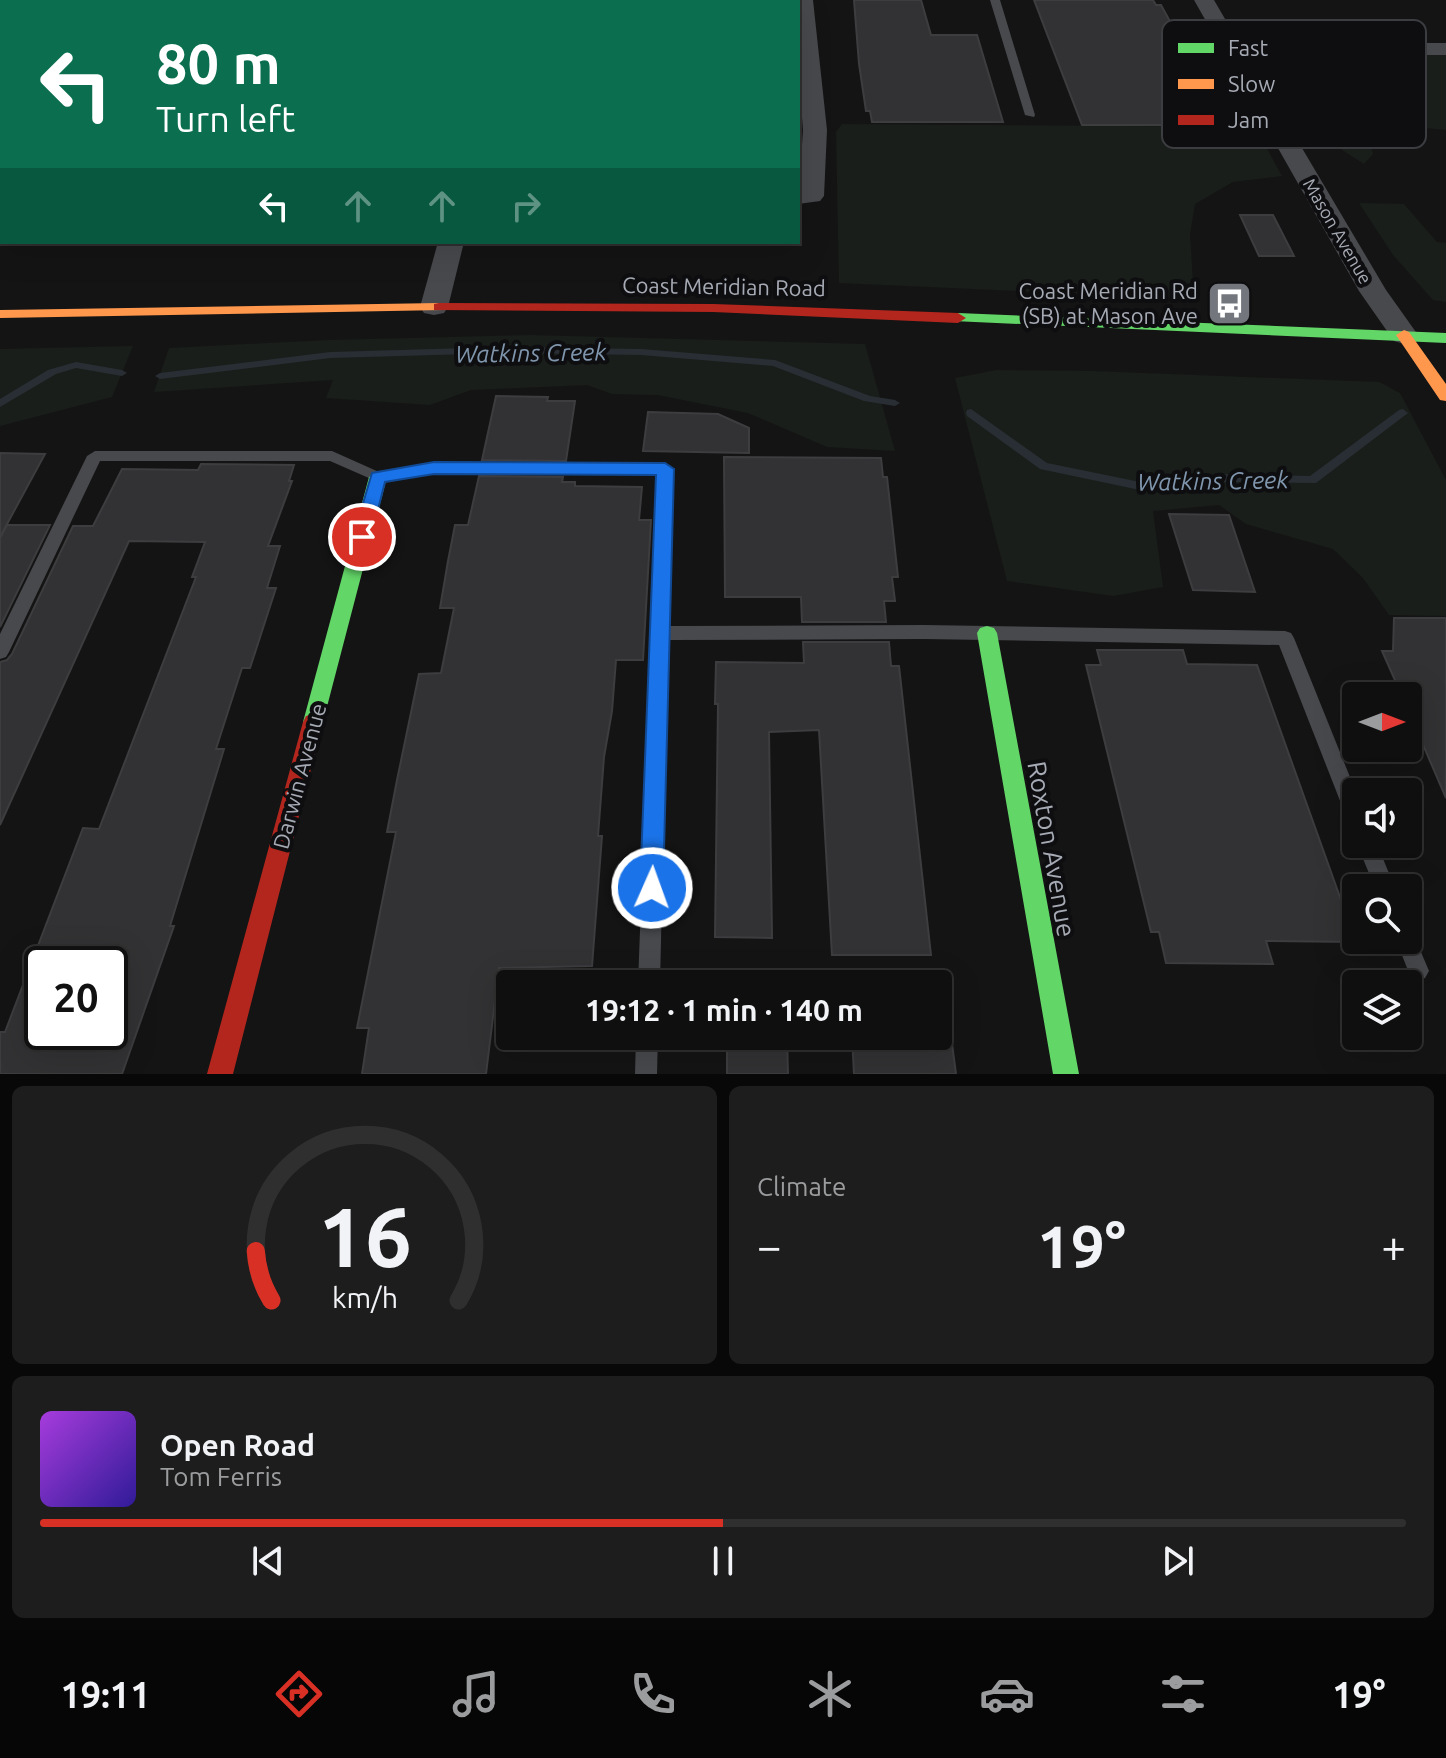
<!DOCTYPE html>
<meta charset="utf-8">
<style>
:root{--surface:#0f0f0f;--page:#1d1d1d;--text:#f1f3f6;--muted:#9b9c9e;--line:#2f2f2f;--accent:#d93025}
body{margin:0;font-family:Ubuntu,sans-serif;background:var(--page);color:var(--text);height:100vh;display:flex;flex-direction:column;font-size:30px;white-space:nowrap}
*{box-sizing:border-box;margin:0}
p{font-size:26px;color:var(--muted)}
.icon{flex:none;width:44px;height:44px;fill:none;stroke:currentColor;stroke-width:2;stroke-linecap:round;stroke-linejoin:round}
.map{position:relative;height:1074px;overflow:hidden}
.panel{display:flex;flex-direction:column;gap:12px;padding:12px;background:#080808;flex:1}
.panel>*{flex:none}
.guide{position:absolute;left:0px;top:0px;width:800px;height:244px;box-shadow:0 8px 32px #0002,0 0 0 2px var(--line);background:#0b6e4f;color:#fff;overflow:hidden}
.needle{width:52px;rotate:90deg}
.controls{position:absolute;left:1342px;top:682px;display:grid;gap:16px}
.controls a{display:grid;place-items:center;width:80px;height:80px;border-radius:8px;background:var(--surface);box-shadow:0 8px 32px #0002,0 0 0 2px var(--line);font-size:40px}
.speed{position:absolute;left:24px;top:946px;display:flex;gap:16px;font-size:40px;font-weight:700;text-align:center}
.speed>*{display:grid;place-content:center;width:104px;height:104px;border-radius:50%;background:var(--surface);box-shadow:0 8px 32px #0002,0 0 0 2px var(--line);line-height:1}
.speed .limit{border:4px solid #111;border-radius:12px;background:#fff;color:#111}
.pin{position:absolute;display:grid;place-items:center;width:68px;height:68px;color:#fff;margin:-34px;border:4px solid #fff;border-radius:50%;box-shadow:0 2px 8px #0007}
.me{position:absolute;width:88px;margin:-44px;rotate:2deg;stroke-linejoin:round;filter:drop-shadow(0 0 6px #0008)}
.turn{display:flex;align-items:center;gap:28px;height:168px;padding:0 24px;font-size:36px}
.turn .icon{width:104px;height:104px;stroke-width:2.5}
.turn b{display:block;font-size:56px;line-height:68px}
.lanes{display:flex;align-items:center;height:76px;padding:0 24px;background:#0003;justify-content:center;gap:40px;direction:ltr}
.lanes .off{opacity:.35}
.big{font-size:60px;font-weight:700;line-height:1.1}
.panel .widget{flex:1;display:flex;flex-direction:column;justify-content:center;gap:12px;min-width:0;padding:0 28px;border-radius:12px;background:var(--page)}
.panel .dial{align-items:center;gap:0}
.dial svg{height:208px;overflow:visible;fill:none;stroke:var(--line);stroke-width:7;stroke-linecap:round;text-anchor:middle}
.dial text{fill:var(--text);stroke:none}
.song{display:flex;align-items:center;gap:24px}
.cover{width:96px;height:96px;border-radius:12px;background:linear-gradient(135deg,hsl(280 70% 55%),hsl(250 70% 35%))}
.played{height:8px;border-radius:4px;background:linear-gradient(90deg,var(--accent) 50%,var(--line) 50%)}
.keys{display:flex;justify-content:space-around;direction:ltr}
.heat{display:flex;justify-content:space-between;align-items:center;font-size:44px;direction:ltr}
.panel .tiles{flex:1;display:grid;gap:12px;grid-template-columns:1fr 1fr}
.widget:last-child{grid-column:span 2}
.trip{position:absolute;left:496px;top:970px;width:456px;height:80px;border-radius:8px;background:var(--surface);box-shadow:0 8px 32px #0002,0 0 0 2px var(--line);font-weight:700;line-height:80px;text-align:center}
.tabs{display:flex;height:128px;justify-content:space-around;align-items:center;background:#060606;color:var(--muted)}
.tabs .icon{width:56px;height:56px}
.tabs .active{color:var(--accent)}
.tabs b{font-size:36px;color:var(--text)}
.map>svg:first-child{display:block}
.green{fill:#191e1a}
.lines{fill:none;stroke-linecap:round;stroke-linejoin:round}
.stream{fill:#292e34;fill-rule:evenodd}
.building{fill:#323234;stroke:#3d3d40;stroke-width:2;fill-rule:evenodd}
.lane{fill:#48494d;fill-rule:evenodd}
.street{fill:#48494d;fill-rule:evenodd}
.fast{fill:#63d668;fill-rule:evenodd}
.slow{fill:#ff974d;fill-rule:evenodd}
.jam{fill:#b3261e;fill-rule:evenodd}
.route{fill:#1a73e8;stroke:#114b97;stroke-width:2}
.labels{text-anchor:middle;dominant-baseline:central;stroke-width:8;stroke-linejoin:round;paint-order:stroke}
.far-street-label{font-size:18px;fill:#a6aab4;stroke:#0e0e10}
.street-label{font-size:22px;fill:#a6aab4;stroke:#0e0e10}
.poi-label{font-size:22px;fill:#a6aab4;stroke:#0e0e10;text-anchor:end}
.water-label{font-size:24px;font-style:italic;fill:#7f96ad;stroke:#0e0e10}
.near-street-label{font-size:26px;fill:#a6aab4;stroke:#0e0e10}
.key{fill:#0e0e10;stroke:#3c3d41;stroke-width:2}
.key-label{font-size:22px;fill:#a6aab4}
</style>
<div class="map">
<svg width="1446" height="1074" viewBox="0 0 1446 1074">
<rect width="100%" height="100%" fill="#141414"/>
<path class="green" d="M1325,55H1446V130L1366,122L1373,154L1364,164L1342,150L1305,77Z
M842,124L1255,127L1282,176L1233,182L1195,204L1190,234L1194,299L839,283L836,132Z
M1359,203L1404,204L1437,242L1446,243V302L1433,300L1393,255Z
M531,335L865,344L895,451L827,447L748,413L658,395L612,394L587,385L471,390L430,405L326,398L333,380L154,392L169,348L328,340Z
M133,346L112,397L0,426V349Z
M996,370L1093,371L1379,382L1400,393L1446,480V616L1389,615L1363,578L1333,549L1246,524L1219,505L1153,511L1163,587L1113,596L1007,581L955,378Z"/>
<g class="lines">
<path class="stream" d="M504,347L641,349L775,360L870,396L895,400L900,403L895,406L864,401L773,366L641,355L504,353L330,358L160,379L155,376L160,373L330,352Z
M76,362L122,370L127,373L122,376L76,368L56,374L0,407V399L48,370Z
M971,409L1047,463L1140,482L1221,474L1310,476L1399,410L1403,409L1408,413L1316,483L1221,482L1140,490L1040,469L967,416L966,413L967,410Z"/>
</g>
<path class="building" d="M854,0H921L931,35H977L1003,122H872L870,111H866L859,64Z
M1034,0H1153L1156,5H1161L1178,36L1188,47L1228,125H1082Z
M1240,215H1273L1294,256H1259Z
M496,396L548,397L547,401H575L566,461L482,460Z
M648,412L718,414L749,428V453L643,451Z
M0,453L45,454L0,537Z
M724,457L881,458L883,477H887L898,577H892L895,601H884L886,622H802L801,597H725Z
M201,464L294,465L289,481H292L268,546H280L267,588H276L250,668H242L216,749H224L170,926H174L122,1074H0V1032H5L83,828L99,829L196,577H192L205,542L129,541L0,825V662L7,660L12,654L73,526H93L122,469L198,470ZM42,953L110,955V1032H42Z
M479,476L563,477L562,482H575V486L642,487L639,520H651L643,660H616L612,711L604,757L598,836H602L592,966L499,968L486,1074H362L369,1028H357L396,832H387L397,780L419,674L441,673L454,608H440L448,561L455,525H468Z
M1169,514L1229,515L1255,592L1193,590Z
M7,525H50L0,627V538Z
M1394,618H1446V798L1408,710V696H1402L1382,651H1393Z
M803,642H889L891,666H899L931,955H832L819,730L769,732L772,938L715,937L718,704H715L716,662L804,663Z
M1097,650H1183L1187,664L1257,665L1356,942L1266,941L1273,964L1166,963L1159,932H1151L1086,665H1101Z
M727,1036H787L788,1074H727Z
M852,1036H951L956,1074H854Z"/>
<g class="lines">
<path class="lane" d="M655,0H665L654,2Z
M990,0H1000L1035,115L1034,117L1025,115Z
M0,181H2V189H0Z
M95,451H332L379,472L434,463L670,465L673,469L669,626L924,625L1285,631L1291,633L1294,638L1356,792V824L1349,822L1346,816L1279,645L924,639L668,640L660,984H638L657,474L434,473L378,482L330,461H100L9,652L6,657L0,659V634L87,456Z
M1357,844H1377L1395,888H1375Z
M1408,931L1413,933L1429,971L1425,978L1418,981L1411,978L1396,940H1408Z
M636,1036H658L657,1074H635Z"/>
<path class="street" d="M793,0H813L827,130L824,196L820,201L798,204L803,130L798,65V2Z
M1194,0H1214L1239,43H1446V55H1247L1386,290L1418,335L1414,341L1404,344L1394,341L1359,291Z
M0,90H2V104H0Z
M438,242H464L448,307L444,313L434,315L424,313L420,307Z"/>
<path class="fast" d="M958,313L1446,333V343L953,321L950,318Z
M378,471L387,477L323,722L320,728L313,730L306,728L303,722L369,477Z
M987,626L994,628L997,633L1079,1074H1053L977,633L980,628Z"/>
<path class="slow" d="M439,303L444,304V310L0,318V310Z
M1404,330L1409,332L1446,384V401L1440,400L1396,335Z"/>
<path class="jam" d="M439,303L713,304L958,313L966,318L958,323L713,312L434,310V304Z
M313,714L320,716L323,722L233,1074H207L303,722L306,716Z"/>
</g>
<path class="route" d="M434,462L665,463L674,469L663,888L660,896L652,899L643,896L640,888L656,475L434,474L385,482L371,537L362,543L356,541L353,537L372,473Z"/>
<defs>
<symbol id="bus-square" viewBox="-11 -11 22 22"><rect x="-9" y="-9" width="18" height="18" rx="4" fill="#73767c" stroke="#0e0e10"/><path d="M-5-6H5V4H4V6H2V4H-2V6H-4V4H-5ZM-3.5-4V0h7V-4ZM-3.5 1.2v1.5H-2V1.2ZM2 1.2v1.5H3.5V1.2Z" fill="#fff"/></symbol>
</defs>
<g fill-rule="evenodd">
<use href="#bus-square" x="1204" y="278" width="51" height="51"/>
</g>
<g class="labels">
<g class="far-street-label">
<text transform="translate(1338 231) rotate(60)">Mason Avenue</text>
</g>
<g class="street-label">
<text transform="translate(724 286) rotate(1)">Coast Meridian Road</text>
<text transform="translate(299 776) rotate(-75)">Darwin Avenue</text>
</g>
<g class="poi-label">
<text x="1198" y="290">Coast Meridian Rd<tspan x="1198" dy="25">(SB) at Mason Ave</tspan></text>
</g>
<g class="water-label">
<text transform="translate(531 353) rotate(-1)">Watkins Creek</text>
<text transform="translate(1213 481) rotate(-1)">Watkins Creek</text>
</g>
<g class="near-street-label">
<text transform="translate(1052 849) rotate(80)">Roxton Avenue</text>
</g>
</g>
<rect x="1162" y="20" width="264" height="128" rx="12" class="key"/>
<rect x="1178" y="43" width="36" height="10" fill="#63d668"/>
<rect x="1178" y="79" width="36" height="10" fill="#ff974d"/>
<rect x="1178" y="115" width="36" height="10" fill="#b3261e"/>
<g class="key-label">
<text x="1228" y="56">Fast</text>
<text x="1228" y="92">Slow</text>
<text x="1228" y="128">Jam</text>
</g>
</svg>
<div class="controls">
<a><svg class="needle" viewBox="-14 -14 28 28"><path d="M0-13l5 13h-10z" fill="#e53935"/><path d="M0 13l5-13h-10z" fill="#9b9c9e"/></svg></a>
<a><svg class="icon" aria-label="sound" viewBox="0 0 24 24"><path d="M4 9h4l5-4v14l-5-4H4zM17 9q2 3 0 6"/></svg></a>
<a><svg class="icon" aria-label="search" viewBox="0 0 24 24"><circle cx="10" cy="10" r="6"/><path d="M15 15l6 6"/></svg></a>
<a><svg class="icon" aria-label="layers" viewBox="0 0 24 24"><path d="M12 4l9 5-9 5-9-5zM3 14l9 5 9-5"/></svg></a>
</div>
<div class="speed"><div class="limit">20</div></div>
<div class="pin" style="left:362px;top:537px;background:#d93025"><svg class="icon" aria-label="arrive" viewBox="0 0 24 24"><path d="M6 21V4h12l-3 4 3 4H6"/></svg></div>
<svg class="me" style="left:652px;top:888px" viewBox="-20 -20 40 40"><circle r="17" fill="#1a73e8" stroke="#fff" stroke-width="3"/><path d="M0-11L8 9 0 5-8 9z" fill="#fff"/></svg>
<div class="trip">19:12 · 1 min · 140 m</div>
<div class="guide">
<div class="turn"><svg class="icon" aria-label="left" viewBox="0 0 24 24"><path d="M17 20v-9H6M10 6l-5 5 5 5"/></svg><div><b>80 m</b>Turn left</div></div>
<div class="lanes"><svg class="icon" aria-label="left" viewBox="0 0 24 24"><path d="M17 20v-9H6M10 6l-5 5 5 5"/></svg><svg class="icon off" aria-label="ahead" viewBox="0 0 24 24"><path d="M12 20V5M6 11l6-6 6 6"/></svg><svg class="icon off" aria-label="ahead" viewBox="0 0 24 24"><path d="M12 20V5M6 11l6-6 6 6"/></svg><svg class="icon off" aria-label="right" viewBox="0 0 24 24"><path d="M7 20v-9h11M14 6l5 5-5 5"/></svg></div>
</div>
</div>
<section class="panel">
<div class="tiles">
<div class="widget dial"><svg viewBox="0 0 100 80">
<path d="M14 69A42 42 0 1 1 86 69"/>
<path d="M14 69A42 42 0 0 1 8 50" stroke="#d93025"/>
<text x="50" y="56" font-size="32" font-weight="700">16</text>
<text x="50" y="72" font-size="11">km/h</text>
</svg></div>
<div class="widget"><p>Climate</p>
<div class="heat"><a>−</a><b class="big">19°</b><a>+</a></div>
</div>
<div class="widget">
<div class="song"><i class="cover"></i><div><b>Open Road</b><p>Tom Ferris</p></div></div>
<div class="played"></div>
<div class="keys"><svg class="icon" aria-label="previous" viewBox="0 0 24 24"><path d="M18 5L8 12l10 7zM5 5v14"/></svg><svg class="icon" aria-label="pause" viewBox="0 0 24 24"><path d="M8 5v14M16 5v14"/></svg><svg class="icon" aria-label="next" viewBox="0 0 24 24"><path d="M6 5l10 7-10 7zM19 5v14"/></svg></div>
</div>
</div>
</section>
<nav class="tabs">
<b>19:11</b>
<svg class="icon active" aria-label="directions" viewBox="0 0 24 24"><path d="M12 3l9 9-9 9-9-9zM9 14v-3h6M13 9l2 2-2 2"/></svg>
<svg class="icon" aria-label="music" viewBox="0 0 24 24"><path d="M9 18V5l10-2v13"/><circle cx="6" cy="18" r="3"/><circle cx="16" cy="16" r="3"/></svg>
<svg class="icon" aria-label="phone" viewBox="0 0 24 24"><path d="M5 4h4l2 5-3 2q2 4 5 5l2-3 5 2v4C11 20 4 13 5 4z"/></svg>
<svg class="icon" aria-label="climate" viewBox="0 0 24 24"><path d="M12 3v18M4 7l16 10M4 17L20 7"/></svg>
<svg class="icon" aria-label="car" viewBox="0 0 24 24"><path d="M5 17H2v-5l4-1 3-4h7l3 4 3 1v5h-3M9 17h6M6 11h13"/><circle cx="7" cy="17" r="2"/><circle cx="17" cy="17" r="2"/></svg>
<svg class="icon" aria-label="filters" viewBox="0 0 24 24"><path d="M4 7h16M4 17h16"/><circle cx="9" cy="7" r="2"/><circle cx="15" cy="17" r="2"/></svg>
<b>19°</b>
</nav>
